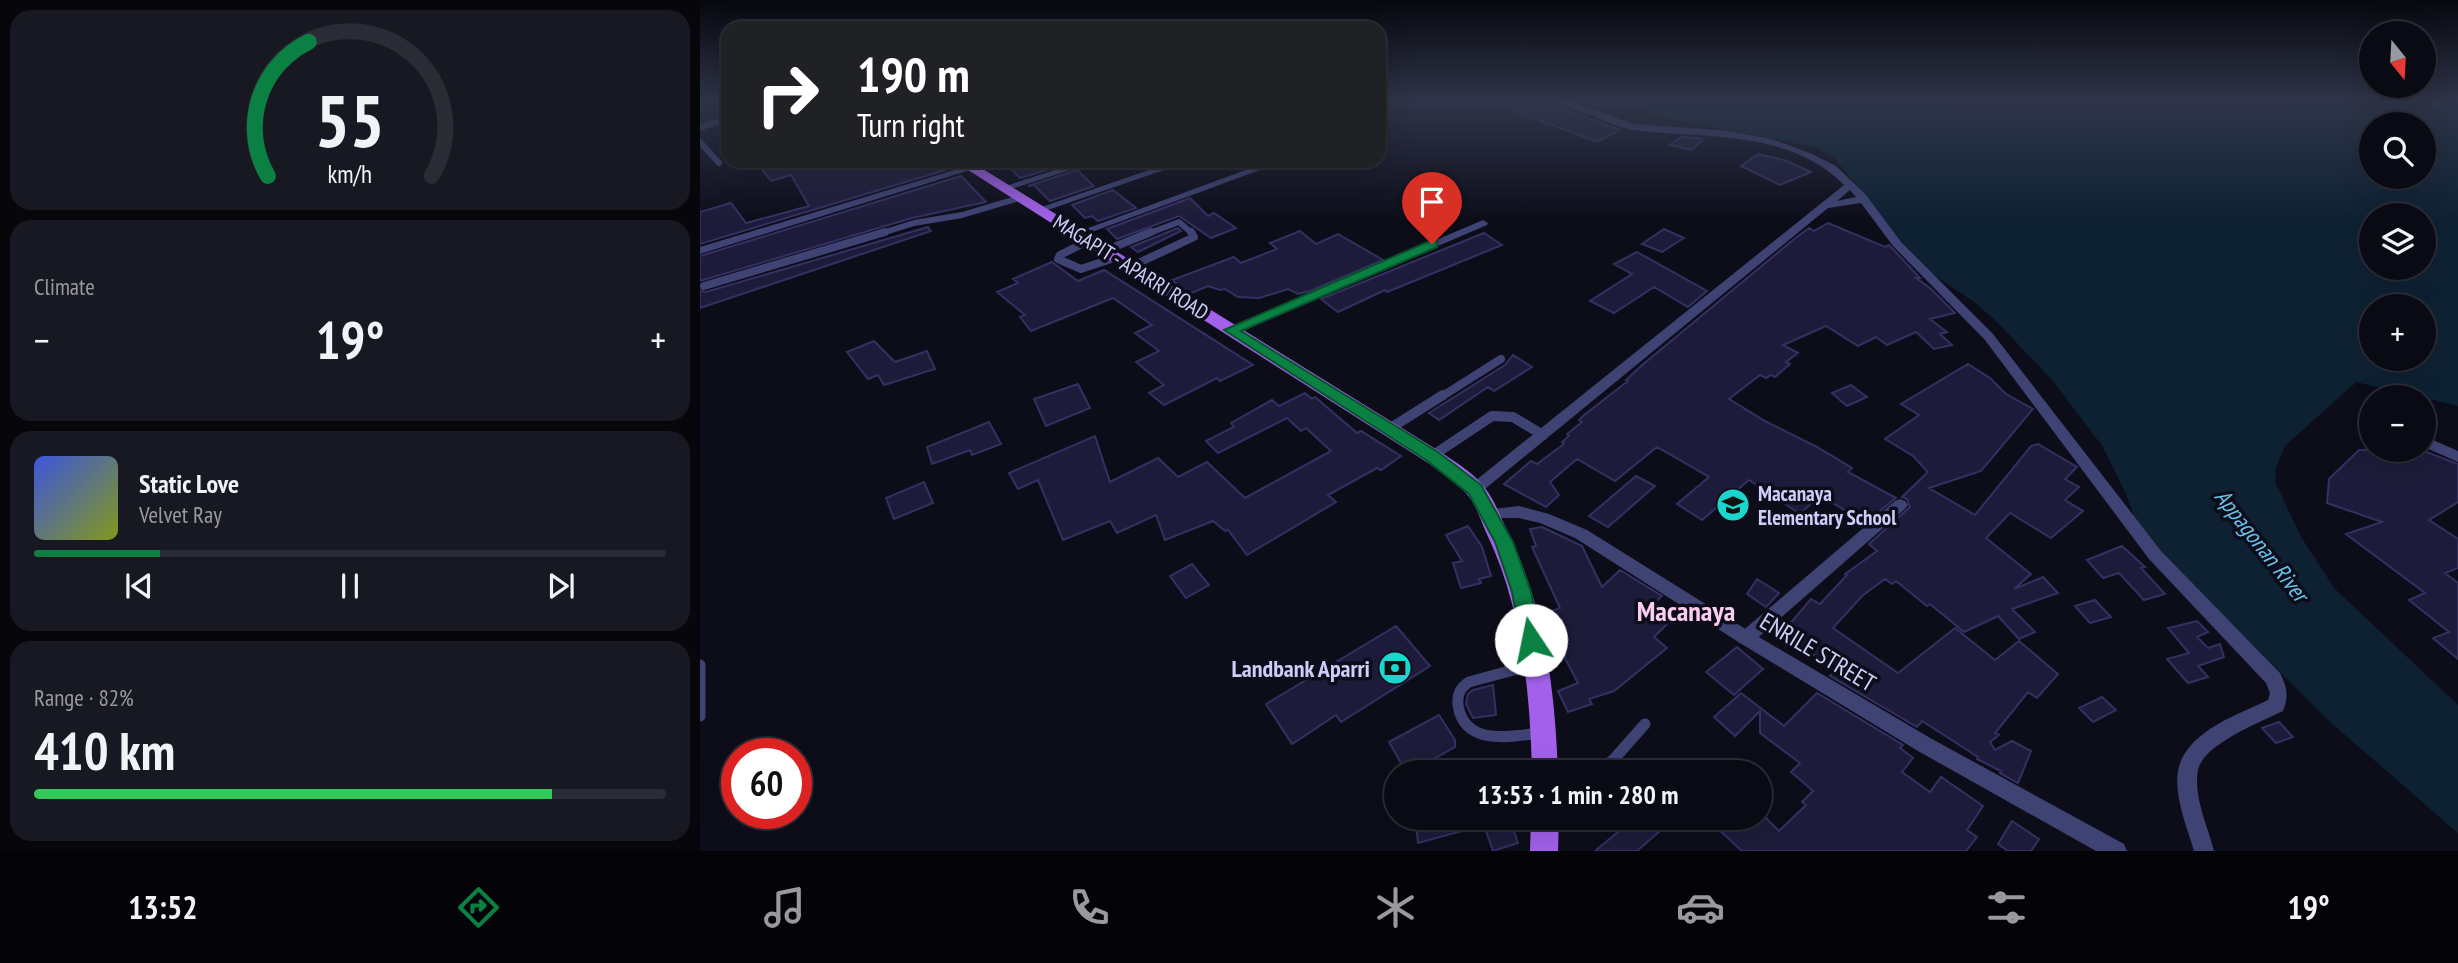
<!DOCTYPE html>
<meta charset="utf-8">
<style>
:root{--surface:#0a0a14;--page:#181822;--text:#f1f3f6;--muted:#999aa0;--line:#2a2b34;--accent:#0b8043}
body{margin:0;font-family:"PT Sans Narrow",sans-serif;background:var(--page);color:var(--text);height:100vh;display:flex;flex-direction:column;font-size:26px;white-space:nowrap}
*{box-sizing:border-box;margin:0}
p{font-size:23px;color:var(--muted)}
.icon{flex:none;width:38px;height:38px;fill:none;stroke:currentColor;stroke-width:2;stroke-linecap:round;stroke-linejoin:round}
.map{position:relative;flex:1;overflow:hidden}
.panel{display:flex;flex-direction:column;gap:10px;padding:10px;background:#06060b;width:700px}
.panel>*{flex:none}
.top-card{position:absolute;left:21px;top:21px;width:665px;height:147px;border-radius:21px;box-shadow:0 7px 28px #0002,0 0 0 2px var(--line);background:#202124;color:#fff;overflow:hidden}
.needle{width:46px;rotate:162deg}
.fabs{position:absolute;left:1659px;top:21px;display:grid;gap:14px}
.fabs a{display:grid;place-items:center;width:77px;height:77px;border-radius:50%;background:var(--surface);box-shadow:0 7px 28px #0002,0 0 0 2px var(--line);font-size:35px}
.speed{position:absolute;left:21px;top:738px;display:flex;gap:14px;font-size:35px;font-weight:700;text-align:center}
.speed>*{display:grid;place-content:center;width:91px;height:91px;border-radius:50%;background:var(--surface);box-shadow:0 7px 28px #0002,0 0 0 2px var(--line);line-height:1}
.speed .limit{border:10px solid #d22;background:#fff;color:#111}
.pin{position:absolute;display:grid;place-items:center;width:60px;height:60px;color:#fff;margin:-72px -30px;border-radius:50% 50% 50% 0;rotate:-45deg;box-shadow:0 0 7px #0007}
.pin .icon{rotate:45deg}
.me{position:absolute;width:77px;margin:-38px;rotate:349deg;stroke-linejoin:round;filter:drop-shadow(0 0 5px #0008)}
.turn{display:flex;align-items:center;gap:24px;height:147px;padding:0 21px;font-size:32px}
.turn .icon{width:91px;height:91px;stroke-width:2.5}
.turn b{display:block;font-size:49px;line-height:60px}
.big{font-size:52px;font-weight:600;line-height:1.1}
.panel .widget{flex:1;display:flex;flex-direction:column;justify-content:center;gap:10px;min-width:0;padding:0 24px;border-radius:21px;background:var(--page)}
.panel .dial{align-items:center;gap:0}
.dial svg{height:182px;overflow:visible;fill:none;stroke:var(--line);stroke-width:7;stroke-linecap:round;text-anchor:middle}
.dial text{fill:var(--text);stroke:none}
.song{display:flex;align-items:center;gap:21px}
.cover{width:84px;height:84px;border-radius:10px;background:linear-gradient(135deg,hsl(230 70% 55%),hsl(70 70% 35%))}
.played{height:7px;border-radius:4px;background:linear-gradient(90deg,var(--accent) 20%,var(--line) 20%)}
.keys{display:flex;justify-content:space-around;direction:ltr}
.heat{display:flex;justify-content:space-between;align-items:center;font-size:38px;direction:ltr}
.charge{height:10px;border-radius:5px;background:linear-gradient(90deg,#34c759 82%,var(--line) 0)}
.trip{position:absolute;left:684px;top:760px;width:388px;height:70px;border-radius:35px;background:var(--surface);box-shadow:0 7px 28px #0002,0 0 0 2px var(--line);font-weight:600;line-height:70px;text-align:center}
.menu{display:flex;height:112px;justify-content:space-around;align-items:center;background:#040408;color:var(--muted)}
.menu .icon{width:49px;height:49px}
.menu .on{color:var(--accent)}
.menu b{font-size:32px;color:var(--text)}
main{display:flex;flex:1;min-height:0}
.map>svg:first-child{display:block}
.water{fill:#0e2133;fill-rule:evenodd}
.building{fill:#1d1b39;stroke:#333062;stroke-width:2}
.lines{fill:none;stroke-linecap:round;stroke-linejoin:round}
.service-far3{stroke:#3e4374;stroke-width:6}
.service-far2{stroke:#3e4374;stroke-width:8}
.service-far1{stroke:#3e4374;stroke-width:10}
.service{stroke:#3e4374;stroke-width:11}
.minor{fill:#3e4374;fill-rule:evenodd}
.tertiary{fill:#3e4374;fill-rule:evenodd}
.primary{fill:#a361eb;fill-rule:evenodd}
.route{fill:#0b8043;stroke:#07532c;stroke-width:2}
.labels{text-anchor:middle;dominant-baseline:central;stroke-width:7;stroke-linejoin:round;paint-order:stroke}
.street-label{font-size:21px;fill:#cdcef9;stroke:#0d0d1a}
.poi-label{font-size:21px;font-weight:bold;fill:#cdcef9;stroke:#0d0d1a;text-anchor:start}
.water-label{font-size:23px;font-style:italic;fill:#67c2ec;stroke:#0d0d1a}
.near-street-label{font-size:24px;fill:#cdcef9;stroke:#0d0d1a}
.near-poi-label{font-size:24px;font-weight:bold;fill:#cdcef9;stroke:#0d0d1a;text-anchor:end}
.near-quarter-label{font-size:28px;font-weight:bold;fill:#f9cef0;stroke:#0d0d1a}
</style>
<main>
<section class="panel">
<div class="widget dial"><svg viewBox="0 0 100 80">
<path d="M14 69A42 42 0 1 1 86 69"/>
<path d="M14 69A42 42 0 0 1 32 10" stroke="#0b8043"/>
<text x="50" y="56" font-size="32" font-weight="700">55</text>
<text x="50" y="72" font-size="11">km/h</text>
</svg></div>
<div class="widget"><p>Climate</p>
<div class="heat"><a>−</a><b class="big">19°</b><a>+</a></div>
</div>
<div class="widget">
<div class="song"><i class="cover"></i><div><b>Static Love</b><p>Velvet Ray</p></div></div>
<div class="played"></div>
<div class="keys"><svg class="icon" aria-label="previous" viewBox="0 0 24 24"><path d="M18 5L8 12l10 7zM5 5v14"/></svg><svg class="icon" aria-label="pause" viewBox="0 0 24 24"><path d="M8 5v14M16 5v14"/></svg><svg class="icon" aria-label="next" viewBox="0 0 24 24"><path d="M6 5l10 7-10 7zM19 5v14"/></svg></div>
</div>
<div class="widget"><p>Range · 82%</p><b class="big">410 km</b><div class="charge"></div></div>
</section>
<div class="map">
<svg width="1758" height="851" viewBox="0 0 1758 851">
<rect width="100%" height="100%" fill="#0d0d1a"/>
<path class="water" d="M934,101H1226L1292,108L1367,110L1575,108L1589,105V101H1758V406L1656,382L1585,446L1576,467L1575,482L1601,537L1635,589L1758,705V833L1629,721L1472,564L1437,524L1426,494L1403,447L1353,381L1296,321L1273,301L1232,274L1202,245L1136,160L1115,147L1087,141L956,117ZM1671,124H1724V177H1671ZM1671,215H1724V268H1671ZM1671,306H1724V359H1671Z"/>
<path class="building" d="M795,101H842L920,130L897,142L815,111H817Z
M981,137L1000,138L1003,140L991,150L970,145Z
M1058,154L1084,160L1111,172L1080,185L1041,166Z
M70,161H243L252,168L0,244V212L31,203L46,223L109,206L91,175L71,181L58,164Z
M306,161H367L369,163L320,178L312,170L316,168Z
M377,170L394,186L350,201L334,185L328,186Z
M261,176L286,202L212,218L0,281V256Z
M413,190L436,208L398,221L392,216L385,218L372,205Z
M490,198L508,216L514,213L536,228L511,238L479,216L417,239L407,229Z
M1128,223L1185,247L1189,245L1220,278H1216L1230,288L1255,313L1230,319L1247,332L1240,334L1252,345L1234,349L1216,332L1187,345L1176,337L1158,346L1126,326L1083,345L1098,353L1086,362L1090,364L1075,377L1071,375L1066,378L1060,375L1029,399L1065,421L1117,447L1152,468L1148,472L1196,498L1165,523L1120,495L1100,514L1049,480L1002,520L977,504L1009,477L957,447L915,481L877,459L850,482L859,495L846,507L804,484L831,461L837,464L864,444L862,442L869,436L867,434L882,422L879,420L884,415L928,381L926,380L941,366L1093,240L1109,228L1114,231Z
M228,227L231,231L0,308V291L6,292Z
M478,228L481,231L438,252L431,247Z
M964,229L984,238L962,252L942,244Z
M600,231L616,244L638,234L683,260L610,291L598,294L588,289L559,298L538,297L525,289L520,290L508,286L489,294L472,280L534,257L541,263L577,249L570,243Z
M784,233L802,245L687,292L685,290L638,312L621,299Z
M937,252L1007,291L988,307L954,287L914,313L890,301L932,274L914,264Z
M352,262L378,281L404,270L553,365L520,381L517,378L464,405L449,393L464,385L436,362L459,351L435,333L452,325L413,298L331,331L320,317L325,315L297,292L318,283L313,279Z
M174,341L195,362L227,351L235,369L184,385L178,375L168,379L147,352Z
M813,355L832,367L794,391L788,387L739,420L729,413L805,365Z
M1268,364L1290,378L1306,394L1333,409L1281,471L1229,488L1275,515L1331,446L1338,444L1377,467L1365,479L1379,487L1365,500L1383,511L1351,538L1310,513L1286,538L1331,574L1314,589L1343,577L1358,593L1312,609L1335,632L1319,639L1298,616L1264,632L1230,604L1227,606L1196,581L1192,584L1185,579L1162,596L1133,628L1198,673L1255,628L1295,660L1319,641L1358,674L1337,698L1328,692L1295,733L1299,735L1290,742L1295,750L1312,741L1331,751L1318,783L1300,773L1301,771L1277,759L1278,757L1222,721L1217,727L1130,676L1135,670L1082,633L1111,599L1120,604L1147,575L1145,574L1177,551L1169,544L1210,507L1207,499L1202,497L1228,472L1213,456L1185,439L1219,415L1201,404Z
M378,384L390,408L346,426L334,399Z
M1151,385L1167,397L1147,406L1132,393Z
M605,393L612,399L615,397L657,433L661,431L701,456L681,470L677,468L628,495L636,502L547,555L528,530L525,531L513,521L465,540L456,515L417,533L410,521L363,540L338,480L318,489L309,473L395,436L410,482L458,458L478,477L507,462L545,498L631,451L606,428L601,431L587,418L518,453L506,441L534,427L531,423L572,400L579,406Z
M289,422L301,444L272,455L270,450L232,464L227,447Z
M1659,450H1709L1718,454L1721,450L1758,464V502L1729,520L1758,539V568L1745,573L1758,583V659L1733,638L1749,632L1709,600L1725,593L1646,534L1682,522L1627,503L1629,479Z
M936,476L955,486L908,527L889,516Z
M224,482L233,503L194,519L186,498Z
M768,526L782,547L791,576L779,579L781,583L761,588L753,563L762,561L746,535Z
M842,527L882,546L902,587L920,570L962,596L953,604L974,617L954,637L967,648L914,691L889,699L892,704L868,712L858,691L878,683L866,660L849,612L860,608L832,547L836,546L830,529Z
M1422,546L1445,567L1441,568L1465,594L1444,600L1419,573L1403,578L1387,560Z
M492,564L509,585L486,598L470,576Z
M1057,579L1079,593L1066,607L1047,594Z
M1395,600L1411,617L1390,623L1375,606Z
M1497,621L1508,632L1497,637L1508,648L1520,644L1524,657L1498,666L1508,677L1488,683L1467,659L1489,653L1468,628Z
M696,626L730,666L641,722L636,715L592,744L566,704Z
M1037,647L1063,669L1034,695L1006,672Z
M793,685L796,715L773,718L766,704L768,694L773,690Z
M1041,693L1084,726L1117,693L1203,745L1200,748L1213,758L1202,772L1230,792L1241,777L1283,806L1267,830L1277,837L1266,851H1042L1005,817H1065L1079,831L1106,805L1102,802L1113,791L1091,772L1100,763L1060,733V711L1035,736L1014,717Z
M1402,697L1416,710L1393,722L1379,708Z
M739,715L755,740V747L711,772H706L689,742Z
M1579,722L1593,737L1576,743L1562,728Z
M715,817H809L818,843L793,851L784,825L718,843Z
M936,817H976L937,851H895Z
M1312,821L1339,839L1331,851H1308L1298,844Z"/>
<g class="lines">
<path class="service-far3" d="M0,127L28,119
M0,142L19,163
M179,234L214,223L262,215L319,198
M447,234L479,222L493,234"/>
<path class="service-far2" d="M388,241L360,255L358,259L381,269L414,258
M404,251L451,232
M430,267L494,237L491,232
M4,286L185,232
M741,397L801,359"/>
<path class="service-far1" d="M689,429L743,395
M732,456L792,416L813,417L843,435"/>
<path class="service" d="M835,664L769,682C760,688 757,694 758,705C764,746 809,737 839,733
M0,665V716
M896,772L913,760L945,724"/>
<path class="minor" d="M858,101H871L933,124L1021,130L1068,138L1110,153L1136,166L1166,195L1201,242L1293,334L1461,551L1580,673C1587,687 1589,696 1583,711C1561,722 1503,744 1498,770C1493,796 1508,827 1514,851H1494C1487,827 1474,797 1478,771C1485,732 1537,715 1568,700L1570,693L1566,683L1449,559L1285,340L1193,246L1161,203L1128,208L780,493H770L767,489L770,485L1144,185C1089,129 1005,139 934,130C918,128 902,119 888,114C878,110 866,107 858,101ZM1150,190L1156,197L1137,201Z
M284,161H299L0,254V247Z
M383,161H398L308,190L299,188Z
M475,161H490L342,212H334L333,210Z
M570,161H584L381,236H373L372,234Z
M783,220L788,223L787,225L535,333L531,334L525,330Z
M1724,436L1758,451V462L1724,447Z
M1200,499L1205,501L1208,505L1205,509L1052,643L1046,645L1040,643L1037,638L1040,633L1195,501Z"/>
<path class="tertiary" d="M819,506L849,514L887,530L1052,633L1232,739L1424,844L1427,851H1396L1218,751L1040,643L875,538L840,523L819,518H784L781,514L784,510Z"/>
<path class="primary" d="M254,161H270L739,451C755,462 773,472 785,488C794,500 799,513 805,526C844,603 855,687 858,772H832C830,690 822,607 786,532C781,521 777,508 770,498C758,482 741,472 725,461Z
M831,817H859L858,851H830Z"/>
</g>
<linearGradient id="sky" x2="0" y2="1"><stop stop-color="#07070e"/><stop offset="0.46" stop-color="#2f3549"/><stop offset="1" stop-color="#2f3549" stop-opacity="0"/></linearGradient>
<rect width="1758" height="220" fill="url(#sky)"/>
<path class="route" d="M732,240L737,241V247L541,331L738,452L781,485L813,542L831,592L841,640L838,646L831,648L824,646L821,640L812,592L795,542L769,494L726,460L524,330Z"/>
<defs>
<symbol id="school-disc" viewBox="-11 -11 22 22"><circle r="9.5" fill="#1bd6ce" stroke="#0d0d1a"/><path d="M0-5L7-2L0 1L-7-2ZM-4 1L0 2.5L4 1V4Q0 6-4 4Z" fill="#111"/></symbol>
<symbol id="bank-disc" viewBox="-11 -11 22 22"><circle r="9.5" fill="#1bd6ce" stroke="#0d0d1a"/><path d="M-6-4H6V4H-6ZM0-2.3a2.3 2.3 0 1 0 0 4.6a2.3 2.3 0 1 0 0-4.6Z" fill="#111"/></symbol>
</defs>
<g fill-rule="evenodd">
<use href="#school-disc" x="1014" y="486" width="38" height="38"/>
<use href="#bank-disc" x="676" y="649" width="38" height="38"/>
</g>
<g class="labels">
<g class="street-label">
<text transform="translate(431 267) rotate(32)">MAGAPIT - APARRI ROAD</text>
</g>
<g class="poi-label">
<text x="1058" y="493">Macanaya<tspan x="1058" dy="24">Elementary School</tspan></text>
</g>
<g class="water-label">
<text transform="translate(1562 545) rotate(52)">Appagonan River</text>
</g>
<g class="near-street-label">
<text transform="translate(1118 652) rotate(31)">ENRILE STREET</text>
</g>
<g class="near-poi-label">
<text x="670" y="668">Landbank Aparri</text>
</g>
<g class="near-quarter-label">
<text x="986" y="610">Macanaya</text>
</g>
</g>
</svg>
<div class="fabs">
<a><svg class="needle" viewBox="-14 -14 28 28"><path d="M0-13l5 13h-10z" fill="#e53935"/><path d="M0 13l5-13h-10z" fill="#999aa0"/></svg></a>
<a><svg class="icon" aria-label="search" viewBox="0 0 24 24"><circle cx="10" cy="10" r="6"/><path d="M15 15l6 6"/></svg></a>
<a><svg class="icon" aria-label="layers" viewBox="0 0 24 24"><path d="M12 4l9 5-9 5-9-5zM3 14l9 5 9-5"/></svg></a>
<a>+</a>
<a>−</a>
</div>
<div class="speed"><div class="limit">60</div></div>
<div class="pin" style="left:732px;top:244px;background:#d93025"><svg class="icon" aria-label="arrive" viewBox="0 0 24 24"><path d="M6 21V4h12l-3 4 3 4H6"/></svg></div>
<svg class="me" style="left:831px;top:640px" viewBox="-20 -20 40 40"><circle r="19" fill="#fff"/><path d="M0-13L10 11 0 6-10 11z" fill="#0b8043"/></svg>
<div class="trip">13:53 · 1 min · 280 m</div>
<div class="top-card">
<div class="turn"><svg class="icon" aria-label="right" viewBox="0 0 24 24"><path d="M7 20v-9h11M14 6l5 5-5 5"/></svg><div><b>190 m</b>Turn right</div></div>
</div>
</div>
</main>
<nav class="menu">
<b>13:52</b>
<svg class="icon on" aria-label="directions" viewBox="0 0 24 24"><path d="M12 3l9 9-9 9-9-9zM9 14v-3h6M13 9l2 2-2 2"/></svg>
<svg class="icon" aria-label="music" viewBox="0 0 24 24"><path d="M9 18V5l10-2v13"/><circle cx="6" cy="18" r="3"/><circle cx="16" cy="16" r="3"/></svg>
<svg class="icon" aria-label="phone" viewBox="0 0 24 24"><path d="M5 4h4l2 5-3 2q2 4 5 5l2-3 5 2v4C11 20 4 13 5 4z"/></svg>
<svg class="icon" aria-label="climate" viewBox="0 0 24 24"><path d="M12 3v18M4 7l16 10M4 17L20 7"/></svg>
<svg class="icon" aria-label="car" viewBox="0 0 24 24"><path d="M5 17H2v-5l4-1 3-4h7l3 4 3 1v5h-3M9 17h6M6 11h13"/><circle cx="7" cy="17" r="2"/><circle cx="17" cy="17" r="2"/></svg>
<svg class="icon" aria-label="filters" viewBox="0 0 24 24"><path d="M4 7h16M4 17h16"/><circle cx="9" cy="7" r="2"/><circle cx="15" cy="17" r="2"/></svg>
<b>19°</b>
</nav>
